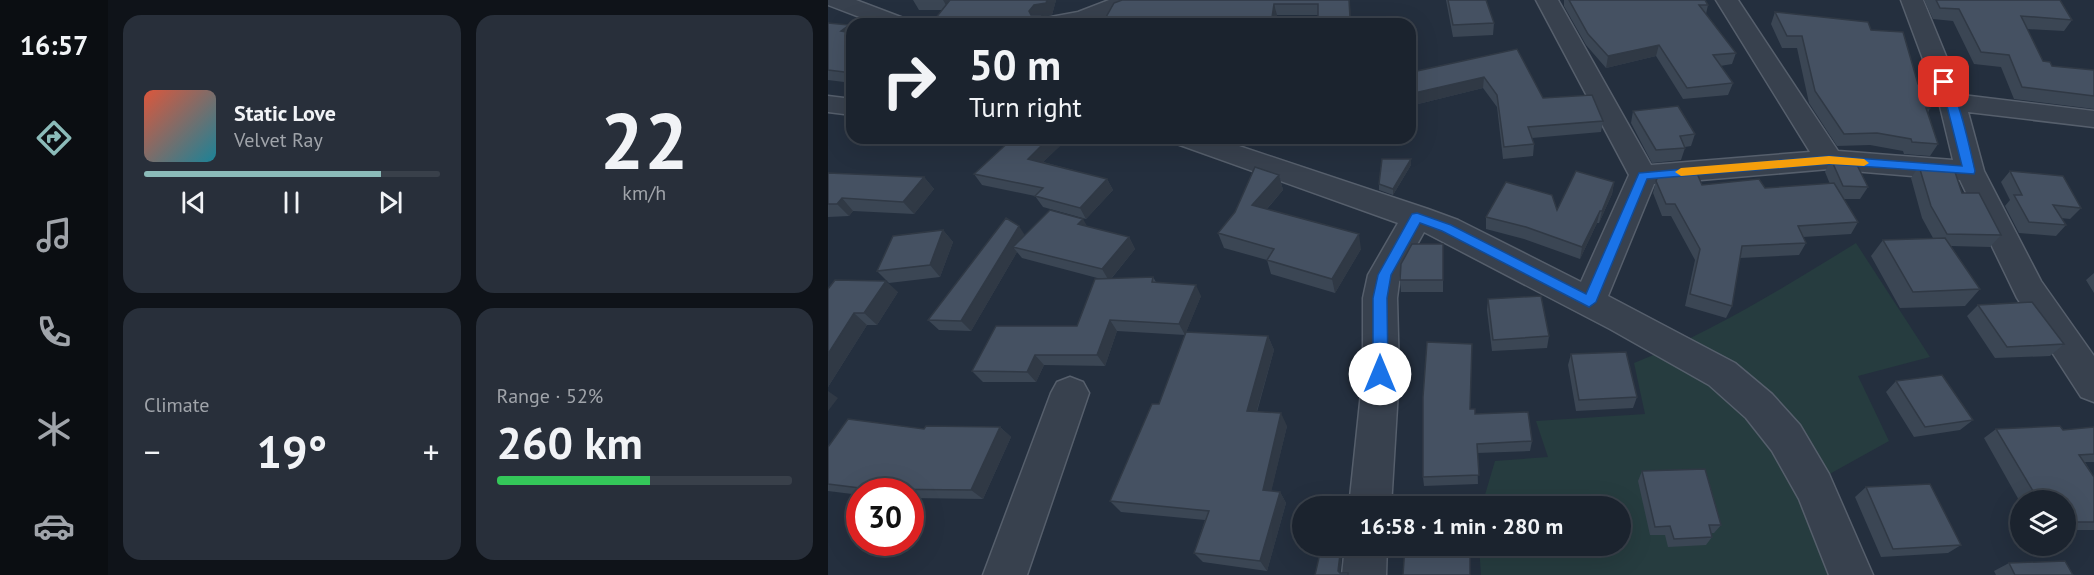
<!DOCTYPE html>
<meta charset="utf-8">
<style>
:root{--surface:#1b232e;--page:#282f3a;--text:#f1f3f6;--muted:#a0a4aa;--line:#39404a;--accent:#8bbbb9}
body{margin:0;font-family:"PT Sans",sans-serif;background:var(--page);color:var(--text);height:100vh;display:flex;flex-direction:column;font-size:22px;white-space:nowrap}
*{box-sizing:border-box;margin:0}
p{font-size:20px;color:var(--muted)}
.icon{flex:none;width:33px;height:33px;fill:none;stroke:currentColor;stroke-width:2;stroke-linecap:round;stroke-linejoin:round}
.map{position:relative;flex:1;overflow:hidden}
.details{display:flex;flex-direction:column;gap:15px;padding:15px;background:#0f1319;width:720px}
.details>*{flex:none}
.top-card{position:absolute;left:18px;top:18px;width:570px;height:126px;border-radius:18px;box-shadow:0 6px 24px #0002,0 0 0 2px var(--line);background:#1b232e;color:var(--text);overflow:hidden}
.controls{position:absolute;left:1182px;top:490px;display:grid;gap:12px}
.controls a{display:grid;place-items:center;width:66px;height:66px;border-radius:50%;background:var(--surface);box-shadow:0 6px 24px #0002,0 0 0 2px var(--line);font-size:30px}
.speed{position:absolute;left:18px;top:478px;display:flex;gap:12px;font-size:30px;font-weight:700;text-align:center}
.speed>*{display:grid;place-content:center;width:78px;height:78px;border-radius:50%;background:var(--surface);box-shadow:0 6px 24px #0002,0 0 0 2px var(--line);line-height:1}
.speed .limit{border:9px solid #d22;background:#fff;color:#111}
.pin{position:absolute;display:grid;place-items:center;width:51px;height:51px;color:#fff;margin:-26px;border-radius:12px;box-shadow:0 3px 9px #0006}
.me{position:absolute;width:66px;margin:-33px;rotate:0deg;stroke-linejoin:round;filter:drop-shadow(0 0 4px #0008)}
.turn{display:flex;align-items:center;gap:21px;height:126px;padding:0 24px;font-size:27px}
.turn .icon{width:78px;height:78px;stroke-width:2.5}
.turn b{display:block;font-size:42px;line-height:51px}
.big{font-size:45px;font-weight:700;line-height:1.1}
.details .tile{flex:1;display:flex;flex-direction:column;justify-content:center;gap:9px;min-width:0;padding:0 21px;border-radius:18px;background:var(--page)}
.details .dial{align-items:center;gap:0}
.dial b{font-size:78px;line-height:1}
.song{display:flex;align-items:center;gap:18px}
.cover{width:72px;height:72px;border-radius:9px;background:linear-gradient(135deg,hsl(10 70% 55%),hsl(190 70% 35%))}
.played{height:6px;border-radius:3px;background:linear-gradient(90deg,var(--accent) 80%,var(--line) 80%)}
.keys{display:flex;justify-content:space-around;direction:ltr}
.heat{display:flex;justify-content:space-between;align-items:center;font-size:33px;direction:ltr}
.charge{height:9px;border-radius:4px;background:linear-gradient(90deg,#34c759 52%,var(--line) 0)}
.details .tiles{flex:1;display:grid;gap:15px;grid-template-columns:repeat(2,1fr)}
.trip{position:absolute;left:464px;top:496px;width:339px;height:60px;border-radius:30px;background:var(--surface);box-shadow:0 6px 24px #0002,0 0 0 2px var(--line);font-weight:700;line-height:60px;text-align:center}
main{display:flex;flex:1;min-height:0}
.dock{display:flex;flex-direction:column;width:108px;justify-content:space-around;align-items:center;background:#0b0e12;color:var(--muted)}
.dock .icon{width:42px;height:42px}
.dock .selected{color:var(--accent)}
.dock b{font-size:27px;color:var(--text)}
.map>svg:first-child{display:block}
.green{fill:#263c3f}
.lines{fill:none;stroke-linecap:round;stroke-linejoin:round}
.street-casing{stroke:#565f6c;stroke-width:3}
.street{fill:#38414e;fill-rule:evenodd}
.wall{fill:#3b4654}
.shaded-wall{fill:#303945}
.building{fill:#455162;stroke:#303945;stroke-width:1.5}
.route{fill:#1a73e8;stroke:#114b97;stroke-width:1.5}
.slow{fill:#f59e0b}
</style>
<main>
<nav class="dock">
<b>16:57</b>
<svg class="icon selected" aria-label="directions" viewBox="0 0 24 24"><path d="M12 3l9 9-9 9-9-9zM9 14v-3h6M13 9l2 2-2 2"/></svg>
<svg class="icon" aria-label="music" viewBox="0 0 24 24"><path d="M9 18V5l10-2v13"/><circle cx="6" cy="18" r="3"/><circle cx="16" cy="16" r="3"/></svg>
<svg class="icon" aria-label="phone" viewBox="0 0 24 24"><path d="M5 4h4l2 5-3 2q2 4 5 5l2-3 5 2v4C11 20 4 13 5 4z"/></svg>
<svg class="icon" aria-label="climate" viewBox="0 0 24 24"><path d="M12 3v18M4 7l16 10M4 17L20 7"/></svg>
<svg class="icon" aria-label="car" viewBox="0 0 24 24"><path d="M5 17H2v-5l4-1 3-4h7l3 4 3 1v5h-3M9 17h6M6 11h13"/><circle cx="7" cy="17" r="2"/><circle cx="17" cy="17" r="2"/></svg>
</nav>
<section class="details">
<div class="tiles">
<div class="tile">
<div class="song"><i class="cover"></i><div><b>Static Love</b><p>Velvet Ray</p></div></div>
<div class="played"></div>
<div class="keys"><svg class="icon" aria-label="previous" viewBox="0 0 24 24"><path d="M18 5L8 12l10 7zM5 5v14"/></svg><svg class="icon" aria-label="pause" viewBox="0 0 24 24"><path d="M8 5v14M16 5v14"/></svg><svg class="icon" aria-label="next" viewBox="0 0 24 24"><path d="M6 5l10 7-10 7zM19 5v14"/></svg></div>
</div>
<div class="tile dial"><b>22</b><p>km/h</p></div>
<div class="tile"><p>Climate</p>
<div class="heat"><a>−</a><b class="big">19°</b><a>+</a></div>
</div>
<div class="tile"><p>Range · 52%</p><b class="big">260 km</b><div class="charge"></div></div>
</div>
</section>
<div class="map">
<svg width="1266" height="575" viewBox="0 0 1266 575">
<rect width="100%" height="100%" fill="#242f3e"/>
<path class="green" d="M1028,243L1102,357L1030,376L1061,441L998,476L1030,575H653L651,546H792V507H648L656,498L667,461L720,457L708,421L817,414L806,363C884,332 957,287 1028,243Z"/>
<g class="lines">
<defs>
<path id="street" d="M0,0H28L78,19L81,24H50L0,5Z
M281,0H312L309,5L258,24H209L212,19L250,12Z
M708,0H730L823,165L982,152L888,0H910L1010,151L1125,160L1111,102L1073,0H1095L1134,95L1266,111V127L1140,112L1156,171L1213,281L1266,356V402L1253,397L1189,298L1132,180L1001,169L826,184L780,296L907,363L944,394L972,425L1001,474L1045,575H1001L971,499L944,451L918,418L881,385L782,329L596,232L572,275L569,298L571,374L563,507H521L535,374V298L540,275L570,223L349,144L345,138H387L600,209L630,220L753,282L801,175Z
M0,96L24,99V115L0,112Z
M242,377L255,382L261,393L199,575H155L223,393L229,382Z
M517,546H559L558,575H514Z"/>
</defs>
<use href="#street" class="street-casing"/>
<use href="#street" class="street"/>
</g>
<path class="wall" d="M85,0H228L224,15L215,16L219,24H103L114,10H91Z
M522,0L490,15H449L448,24H279L277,19L286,3Z
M618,0H658L666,23L665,35L625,37Z
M736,0H877L880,5L878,14L908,53L904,64L892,66L905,83L900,95L855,99L828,56L778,68L758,45L736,6Z
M1096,0H1232L1244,20L1236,31L1199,29L1215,61L1224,66L1266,70V109L1186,99L1173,67L1146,64L1125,21L1105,19Z
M947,12L1043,30L1090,84L1102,108L1100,113L1110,144L1102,156L1076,154L1075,151L1042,145L1009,146L981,103L969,48H954L943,24Z
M0,23L21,25L24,29V83L0,80Z
M689,49L715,98L775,121L773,132L704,138L706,144L705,156L675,159L669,107L655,88L582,106V66L584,72Z
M805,111L867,134L863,146L857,147V148L853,160L824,163L803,123Z
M185,138H232L235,143L215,162L279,179L285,190L258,219L215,207L207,196L154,185L146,174Z
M583,159V165L565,195L551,190V184Z
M1003,159L1040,187L1032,199H1016L1030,222L1023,234L975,237L978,243L971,255L912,258L904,306L898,318L857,306L867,260L843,216H834L825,193L828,181L874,185L937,188L1002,184L997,172Z
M1091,166L1134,193L1173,235L1162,247L1123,246L1152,289L1137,306L1072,308L1043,256L1055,240L1105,238L1094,218L1083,178Z
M1182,171L1253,208L1242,219L1233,218L1238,225L1228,236L1191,233L1177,206L1182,200L1173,182Z
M0,173L96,177L106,189L86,214L25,211L21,216L0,217Z
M451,175L455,190L439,209L533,249L507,293L443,274L439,260L396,248L390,233Z
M786,182L784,194L771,223H769L752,259L696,239L658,229V217L729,210Z
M260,227L301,237L307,249L283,279L325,277L328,282L373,296L358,332L440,336L446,350L429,412L459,426L443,491L452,492L458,503L439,571L375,562L366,553L377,520L293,512L282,501L331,404L357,335L289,331L277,366L216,365L208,382H155L144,371L249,326L273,279L194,258L189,252L143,331L111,330L100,320L197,235Z
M115,230L125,242L112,277L61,283L49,271Z
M615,244V292H573L572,280Z
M1266,273V293L1258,280Z
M0,289L70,292L49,325H39L0,387Z
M660,299L721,336L719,348L664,351L659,310Z
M1150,305L1236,344L1222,356L1167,358L1139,316Z
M743,354L809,397L805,408L748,411L740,365Z
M1068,381L1145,420L1132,430L1086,437L1058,392Z
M642,409L647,414L704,441L702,451L649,453L650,484L596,486L595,477Z
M172,427L183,437L155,499L82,498V492H32V495L0,491V447Z
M1266,427V462H1257L1266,477V530H1238V501H1192V502L1156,438L1168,429L1235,430Z
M814,471L893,525L886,533H883L884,537L878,545L840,547L837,535H822L810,481Z
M1038,487L1133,545L1120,553L1053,557L1027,497Z
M1181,563L1245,575H1168L1166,571Z"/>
<path class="shaded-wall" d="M115,0H130L121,10Z
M219,0H228L224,15L215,16L219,24L207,23L201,11L206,5Z
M521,0H522L523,24L522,17Z
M446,4L449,15L448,24H443Z
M21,25L24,29V41L13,31Z
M831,45L828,56L778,68L780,56Z
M656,77L655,88L582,106V94Z
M221,138H232L235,143L207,170L200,159Z
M583,159V165L565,195V189Z
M451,175L455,190L429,220L424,205Z
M96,177L106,189L86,214L75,202Z
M279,179L285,190L258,219L252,208Z
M786,182L784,194L771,223L774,211Z
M14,198L25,211L21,216L9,204Z
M772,211L769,223L752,259L754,247Z
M255,219L262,231L250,224Z
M191,226L198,237L185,247L189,252L143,331L133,321Z
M115,230L125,242L112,277L102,265Z
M531,234L533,249L507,293L504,279Z
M301,237L307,249L281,281L274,269Z
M58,281L70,292L49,325L36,313Z
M368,285L373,296L357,335L351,324Z
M26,313L39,325L0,387V354Z
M282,320L289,331L277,366L269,355Z
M440,336L446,350L425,424L419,411Z
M207,355L216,365L208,382L199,372Z
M0,391L10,398L0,411Z
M453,413L459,426L441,501L435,490Z
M172,427L183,437L155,499L143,490Z
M452,492L458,503L439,571L432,561Z
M513,546H515L512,575L510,571Z"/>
<path class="building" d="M122,0H219L218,3L206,5L201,11L203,15H214L212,24H103Z
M294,0H521L522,17L530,21L528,24H490V4H446L443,24H307L309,19H277L286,3Z
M620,0H658L666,23L625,25Z
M741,0H877L880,5H871L908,53L885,55L905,83L859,88L831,45L780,56L760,34Z
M1108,0H1232L1244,20L1193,16L1215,61L1222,62L1224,66L1266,70V96L1194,87L1181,55L1153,52L1131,9L1112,8Z
M947,12L1040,22L1043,30L1075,32L1090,84H1094L1102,108H1098L1110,144L1084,142L1083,139L1049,133L1016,134L987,91L974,36H959Z
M0,23L21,25L13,31L24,33V73L0,70Z
M689,49L715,98L764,95L775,121L700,127L706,144L676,147L669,95L656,77L582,94V66L584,72Z
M850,106L867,134L852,136L857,148L828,150L805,111Z
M185,138H221L200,159L279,179L252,208L207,196L215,188L146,174Z
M554,159H583L565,189L551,184Z
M1003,159L1027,161L1040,187L1015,186Z
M1091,166L1126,169L1134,193H1151L1173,235L1119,234L1103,206Z
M427,167L451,175L424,205L531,234L504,279L439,260L446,249L390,233L407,212Z
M748,171L786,182L774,211H772L754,247L698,227L658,217L678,182L724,195L729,210Z
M868,171L874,185L931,179L937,188L1006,183L1030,222L970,226L978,243L914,246L904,306L862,294L872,249L847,204H838L828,181L831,174Z
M1182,171L1235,176L1253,208L1225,205L1238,225L1201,222L1186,195H1194Z
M0,173L96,177L75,202L14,198L9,204H0Z
M222,210L255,219L250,224L301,237L274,269L185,247Z
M178,218L191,226L133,321L100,320Z
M115,230L102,265L49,271L65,236Z
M1117,238L1152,289L1085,292L1055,240Z
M584,244H615V280H572L573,264Z
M325,277L324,282L368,285L351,324L282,320L269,355H207L199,372L144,371L168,326H249L267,279Z
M7,280L58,281L36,313H26L0,354V289Z
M713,296L721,336L665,340L660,299Z
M1204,302L1236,344L1179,347L1150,305Z
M358,332L440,336L419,411L453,413L435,490L452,492L432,561L366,553L381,511L282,501L324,404H331Z
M599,342L644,344L642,409H647V414L700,412L704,441L649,444L651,475L595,477V397Z
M798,352L809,397L751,400L743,354Z
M1114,375L1145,420L1097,427L1068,381Z
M20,419L96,429L98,426L172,427L143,490L40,489L0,484V447Z
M1232,426L1235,430L1266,427V454L1251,455L1266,477V522H1238V501H1211L1168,429Z
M877,469L893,525H881L884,537L846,539L842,526L827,527L814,471Z
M1102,484L1133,545L1065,549L1038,487Z
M501,546H513L510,571L512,573H520V575H487L492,553L500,554Z
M577,546H642V575H575Z
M1237,561L1245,575H1187L1181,563Z"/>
<path class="route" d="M1116,79C1129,84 1143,154 1147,171L1146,174L1001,164L819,179L768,302L761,307L614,231L592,223L563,275L559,298L560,374L558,379L552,381L547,379L545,374V298L550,275L584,214L589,213L623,225L758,294L811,173L1001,156L1134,166L1118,102L1111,82Z"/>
<path class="slow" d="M1001,156L1036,159L1041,163L1036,166L1001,164L853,176L847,172L853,168Z"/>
</svg>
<div class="controls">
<a><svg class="icon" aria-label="layers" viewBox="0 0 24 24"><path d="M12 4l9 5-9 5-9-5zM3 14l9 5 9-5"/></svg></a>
</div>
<div class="speed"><div class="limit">30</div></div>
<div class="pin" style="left:1116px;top:82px;background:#d93025"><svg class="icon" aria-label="arrive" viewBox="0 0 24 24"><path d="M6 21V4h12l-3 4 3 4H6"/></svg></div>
<svg class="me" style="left:552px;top:374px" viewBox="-20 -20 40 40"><circle r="19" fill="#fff"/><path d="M0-13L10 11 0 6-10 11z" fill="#1a73e8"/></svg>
<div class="trip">16:58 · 1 min · 280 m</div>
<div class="top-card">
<div class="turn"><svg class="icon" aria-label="right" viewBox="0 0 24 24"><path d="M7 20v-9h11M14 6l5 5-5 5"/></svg><div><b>50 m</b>Turn right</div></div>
</div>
</div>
</main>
